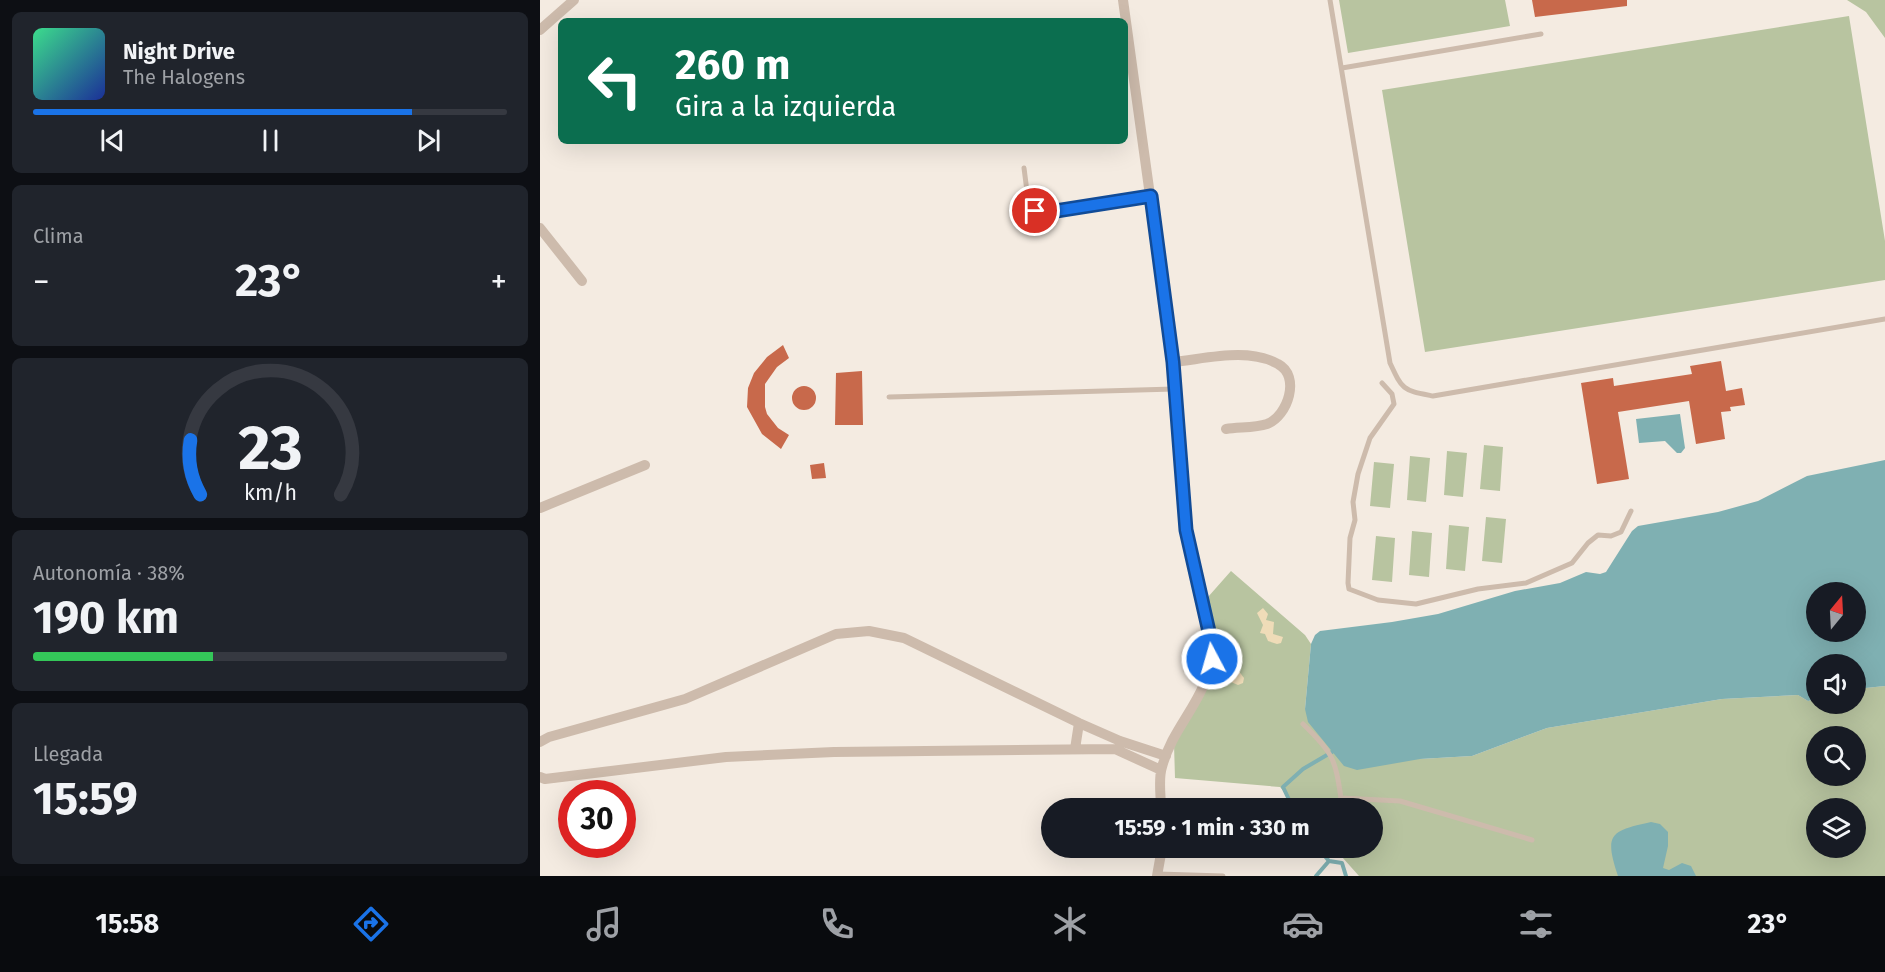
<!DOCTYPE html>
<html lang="es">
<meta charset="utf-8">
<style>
:root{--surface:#171b24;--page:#20242c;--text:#f1f3f6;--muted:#9ea1a6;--line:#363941;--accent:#1a73e8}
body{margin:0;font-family:"Fira Sans",sans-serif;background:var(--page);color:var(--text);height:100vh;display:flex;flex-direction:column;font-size:22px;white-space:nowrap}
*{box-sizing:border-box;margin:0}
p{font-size:20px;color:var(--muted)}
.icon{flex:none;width:33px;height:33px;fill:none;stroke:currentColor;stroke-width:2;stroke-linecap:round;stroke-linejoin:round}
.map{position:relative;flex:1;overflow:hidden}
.details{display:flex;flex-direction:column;gap:12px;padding:12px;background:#0d0f14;width:540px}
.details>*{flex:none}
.top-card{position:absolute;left:18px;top:18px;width:570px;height:126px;border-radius:9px;box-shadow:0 6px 24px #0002;background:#0b6e4f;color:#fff;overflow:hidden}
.needle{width:39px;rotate:18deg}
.buttons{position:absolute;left:1266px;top:582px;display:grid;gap:12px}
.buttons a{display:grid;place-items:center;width:60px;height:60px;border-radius:50%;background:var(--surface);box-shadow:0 6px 24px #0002;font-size:30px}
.speed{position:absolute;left:18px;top:780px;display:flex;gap:12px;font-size:30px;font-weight:700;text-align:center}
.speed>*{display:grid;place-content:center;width:78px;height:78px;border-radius:50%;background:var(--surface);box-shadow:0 6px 24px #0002;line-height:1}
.speed .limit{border:9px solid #d22;background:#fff;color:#111}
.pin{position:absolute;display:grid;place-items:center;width:51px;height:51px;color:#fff;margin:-26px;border:3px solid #fff;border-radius:50%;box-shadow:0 2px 6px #0007}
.me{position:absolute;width:66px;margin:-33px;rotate:354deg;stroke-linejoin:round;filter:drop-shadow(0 0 4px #0008)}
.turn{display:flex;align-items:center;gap:21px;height:126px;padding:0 18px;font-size:27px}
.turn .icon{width:78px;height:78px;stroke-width:2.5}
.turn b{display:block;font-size:42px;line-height:51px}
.big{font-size:45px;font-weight:700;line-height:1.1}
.details .tile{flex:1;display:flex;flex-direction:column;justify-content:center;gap:9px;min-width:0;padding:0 21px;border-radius:9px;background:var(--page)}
.details .dial{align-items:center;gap:0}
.dial svg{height:156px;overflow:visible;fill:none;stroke:var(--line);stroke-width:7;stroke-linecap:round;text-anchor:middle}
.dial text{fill:var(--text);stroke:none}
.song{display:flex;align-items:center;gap:18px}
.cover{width:72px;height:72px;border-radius:9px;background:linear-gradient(135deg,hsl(150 70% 55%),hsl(230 70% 35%))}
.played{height:6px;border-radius:3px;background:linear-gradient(90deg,var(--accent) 80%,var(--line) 80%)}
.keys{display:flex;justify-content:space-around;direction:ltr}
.heat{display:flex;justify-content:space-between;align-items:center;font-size:33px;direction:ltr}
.charge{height:9px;border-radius:4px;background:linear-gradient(90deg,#34c759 38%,var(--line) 0)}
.trip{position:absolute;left:501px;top:798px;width:342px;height:60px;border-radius:30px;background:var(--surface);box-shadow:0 6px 24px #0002;font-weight:700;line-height:60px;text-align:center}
.tab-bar{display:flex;height:96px;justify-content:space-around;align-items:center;background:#090b0e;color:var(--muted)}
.tab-bar .icon{width:42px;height:42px}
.tab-bar .on{color:var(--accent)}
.tab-bar b{font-size:27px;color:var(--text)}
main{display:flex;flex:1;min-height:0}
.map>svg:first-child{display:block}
.green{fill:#b8c4a0;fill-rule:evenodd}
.sand{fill:#efdcb8}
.water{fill:#7fb0b2;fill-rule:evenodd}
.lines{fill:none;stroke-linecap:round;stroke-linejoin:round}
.stream{stroke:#7fb0b2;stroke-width:4}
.building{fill:#c8694b}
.lane{stroke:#cdbbac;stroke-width:5}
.street{stroke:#cdbbac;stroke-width:10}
.route-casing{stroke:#114b97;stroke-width:15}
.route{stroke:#1a73e8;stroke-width:10}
</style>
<main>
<section class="details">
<div class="tile">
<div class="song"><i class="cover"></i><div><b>Night Drive</b><p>The Halogens</p></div></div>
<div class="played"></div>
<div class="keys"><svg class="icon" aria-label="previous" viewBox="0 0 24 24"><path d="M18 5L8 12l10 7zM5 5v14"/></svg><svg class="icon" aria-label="pause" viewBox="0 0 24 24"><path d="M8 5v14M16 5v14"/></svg><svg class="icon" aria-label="next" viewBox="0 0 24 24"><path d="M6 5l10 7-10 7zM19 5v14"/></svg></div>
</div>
<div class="tile"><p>Clima</p>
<div class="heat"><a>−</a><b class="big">23°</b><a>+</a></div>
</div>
<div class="tile dial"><svg viewBox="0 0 100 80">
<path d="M14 69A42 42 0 1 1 86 69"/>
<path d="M14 69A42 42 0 0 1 9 41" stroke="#1a73e8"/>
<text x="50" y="56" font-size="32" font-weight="700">23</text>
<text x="50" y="72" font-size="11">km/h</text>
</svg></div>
<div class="tile"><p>Autonomía · 38%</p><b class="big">190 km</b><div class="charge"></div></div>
<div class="tile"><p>Llegada</p><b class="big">15:59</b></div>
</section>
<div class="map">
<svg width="1345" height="876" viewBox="0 0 1345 876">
<rect width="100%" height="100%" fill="#f4ebe1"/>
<path class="green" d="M799,0H965L970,26L808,53Z
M1307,0H1345V38L1326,12Z
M1309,16L1345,241V280L885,352L842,90Z
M944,445L963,447L960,491L940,489Z
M907,451L927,453L923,497L904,495Z
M870,456L890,458L886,502L867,500Z
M834,462L854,464L850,508L830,506Z
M946,517L966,519L962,563L942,561Z
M909,525L929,527L925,571L906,569Z
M872,531L892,533L889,577L869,575Z
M836,536L855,538L852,582L832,580Z
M691,571L765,635L771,644L765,709L880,759L932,756L1007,728L1182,699L1258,695L1268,701L1276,699V704H1316V689L1345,686V876H819L794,848H832V808H759L740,787L635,778L634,744L676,657L675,635L668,597ZM1276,736H1316V776H1276ZM1276,808H1316V848H1276Z"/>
<path class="sand" d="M723,608L728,614L726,620L734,622L733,634L743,637L741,643L737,644L728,641L725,634L720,633L723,625L717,613Z
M695,648L700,656L698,670L704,678L703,683L698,685L691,682L693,670L682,655L684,650Z"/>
<path class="water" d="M1140,414L1145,448L1141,453H1137L1125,441L1099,443L1096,419Z
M1345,460V686L1316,689V664H1276V699L1268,701L1258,695L1182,699L1007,728L932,756L880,759L817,770L804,766L768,722L765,709L771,644L775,635L780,631L852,622L898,614L975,591L1020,583L1046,572L1060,574L1066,572L1092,531L1098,526L1178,512L1218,501L1267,476ZM1276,592H1316V632H1276Z
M1111,822L1120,824L1128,832V846L1123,868L1129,870L1142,863L1151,866L1156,876H1078C1064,834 1070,831 1111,822Z"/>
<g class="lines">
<path class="stream" d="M753,808L743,787L763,769L792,752
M789,861L802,863L806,876
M776,876L789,861L778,848"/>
</g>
<path class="building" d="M992,0H1087V6L995,17Z
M243,345L249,358L237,367L225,384V407L227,414L238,428L249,435L241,449L222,434L207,407L208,388L214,373L227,357Z
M1181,361L1186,391L1202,388L1205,405L1190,407L1191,411L1181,412L1185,439L1156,444L1149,401L1078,412L1089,479L1057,484L1041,383L1073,378L1074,386L1152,374L1150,366Z
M322,371L323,425H295L296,373Z
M252 398a12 12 0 1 1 24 0a12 12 0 1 1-24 0Z
M284,463L286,478L272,479L270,465Z"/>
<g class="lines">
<path class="lane" d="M790,0L850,363C863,391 863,390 893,396L1345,319
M802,68L1001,34
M484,168L489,207L495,211L503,212L610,196
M842,383L852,394L854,404L830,438L818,474L813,502L815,520L810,538L808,583L809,589L838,600L876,604L938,589L986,583L1032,563L1048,543L1058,535L1071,536L1081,532L1091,511
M349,397L634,389
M763,724C793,753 795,758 801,798L792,808
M801,798L860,801L992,840
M618,874L683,876"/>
<path class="street" d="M583,0L633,362L646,529L672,645C672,697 634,721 622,767C618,779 621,796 621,808
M0,30L34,0
M0,228L42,281
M633,362C665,359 708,347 738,364C761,376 748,416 727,424C715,428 699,427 686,429
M0,508L105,465
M0,742L9,737L145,699L296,634L329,631L364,638L539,723L580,741L626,756
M535,749L539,723
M0,777L5,779L186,757L294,752L575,749L621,770
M617,876L622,848"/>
</g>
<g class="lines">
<defs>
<path id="route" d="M495,211L503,213L611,196L633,362L646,530L672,645V659"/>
</defs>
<use href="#route" class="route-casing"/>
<use href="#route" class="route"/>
</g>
</svg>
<div class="buttons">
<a><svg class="needle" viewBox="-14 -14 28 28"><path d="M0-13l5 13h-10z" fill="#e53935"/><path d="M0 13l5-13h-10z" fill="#9ea1a6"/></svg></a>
<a><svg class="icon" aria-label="sound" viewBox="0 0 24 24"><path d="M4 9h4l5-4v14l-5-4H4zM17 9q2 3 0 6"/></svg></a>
<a><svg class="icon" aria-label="search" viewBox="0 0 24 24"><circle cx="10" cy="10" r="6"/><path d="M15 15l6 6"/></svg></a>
<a><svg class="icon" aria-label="layers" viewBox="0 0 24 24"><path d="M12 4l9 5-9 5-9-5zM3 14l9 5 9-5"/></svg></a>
</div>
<div class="speed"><div class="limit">30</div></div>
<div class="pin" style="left:495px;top:211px;background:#d93025"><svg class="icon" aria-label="arrive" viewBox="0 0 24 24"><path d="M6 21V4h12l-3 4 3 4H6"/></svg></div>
<svg class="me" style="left:672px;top:659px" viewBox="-20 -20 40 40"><circle r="17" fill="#1a73e8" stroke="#fff" stroke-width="3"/><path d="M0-11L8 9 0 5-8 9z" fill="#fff"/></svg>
<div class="trip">15:59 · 1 min · 330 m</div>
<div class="top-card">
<div class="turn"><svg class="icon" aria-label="left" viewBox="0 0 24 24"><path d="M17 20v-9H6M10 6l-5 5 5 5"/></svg><div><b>260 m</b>Gira a la izquierda</div></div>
</div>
</div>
</main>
<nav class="tab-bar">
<b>15:58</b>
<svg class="icon on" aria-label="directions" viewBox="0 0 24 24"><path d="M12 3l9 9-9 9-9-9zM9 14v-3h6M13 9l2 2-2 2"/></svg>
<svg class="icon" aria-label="music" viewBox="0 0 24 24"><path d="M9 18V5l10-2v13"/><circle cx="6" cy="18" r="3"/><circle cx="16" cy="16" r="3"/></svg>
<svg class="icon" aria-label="phone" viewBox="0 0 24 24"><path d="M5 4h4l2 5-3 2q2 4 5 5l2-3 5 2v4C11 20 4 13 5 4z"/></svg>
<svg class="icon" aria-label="climate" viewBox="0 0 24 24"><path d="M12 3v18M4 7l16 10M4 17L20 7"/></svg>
<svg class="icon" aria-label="car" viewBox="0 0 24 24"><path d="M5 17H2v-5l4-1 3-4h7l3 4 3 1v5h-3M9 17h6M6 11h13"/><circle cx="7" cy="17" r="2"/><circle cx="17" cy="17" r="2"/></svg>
<svg class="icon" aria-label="filters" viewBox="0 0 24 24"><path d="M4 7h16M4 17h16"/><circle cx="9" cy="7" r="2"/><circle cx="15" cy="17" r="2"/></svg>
<b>23°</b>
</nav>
